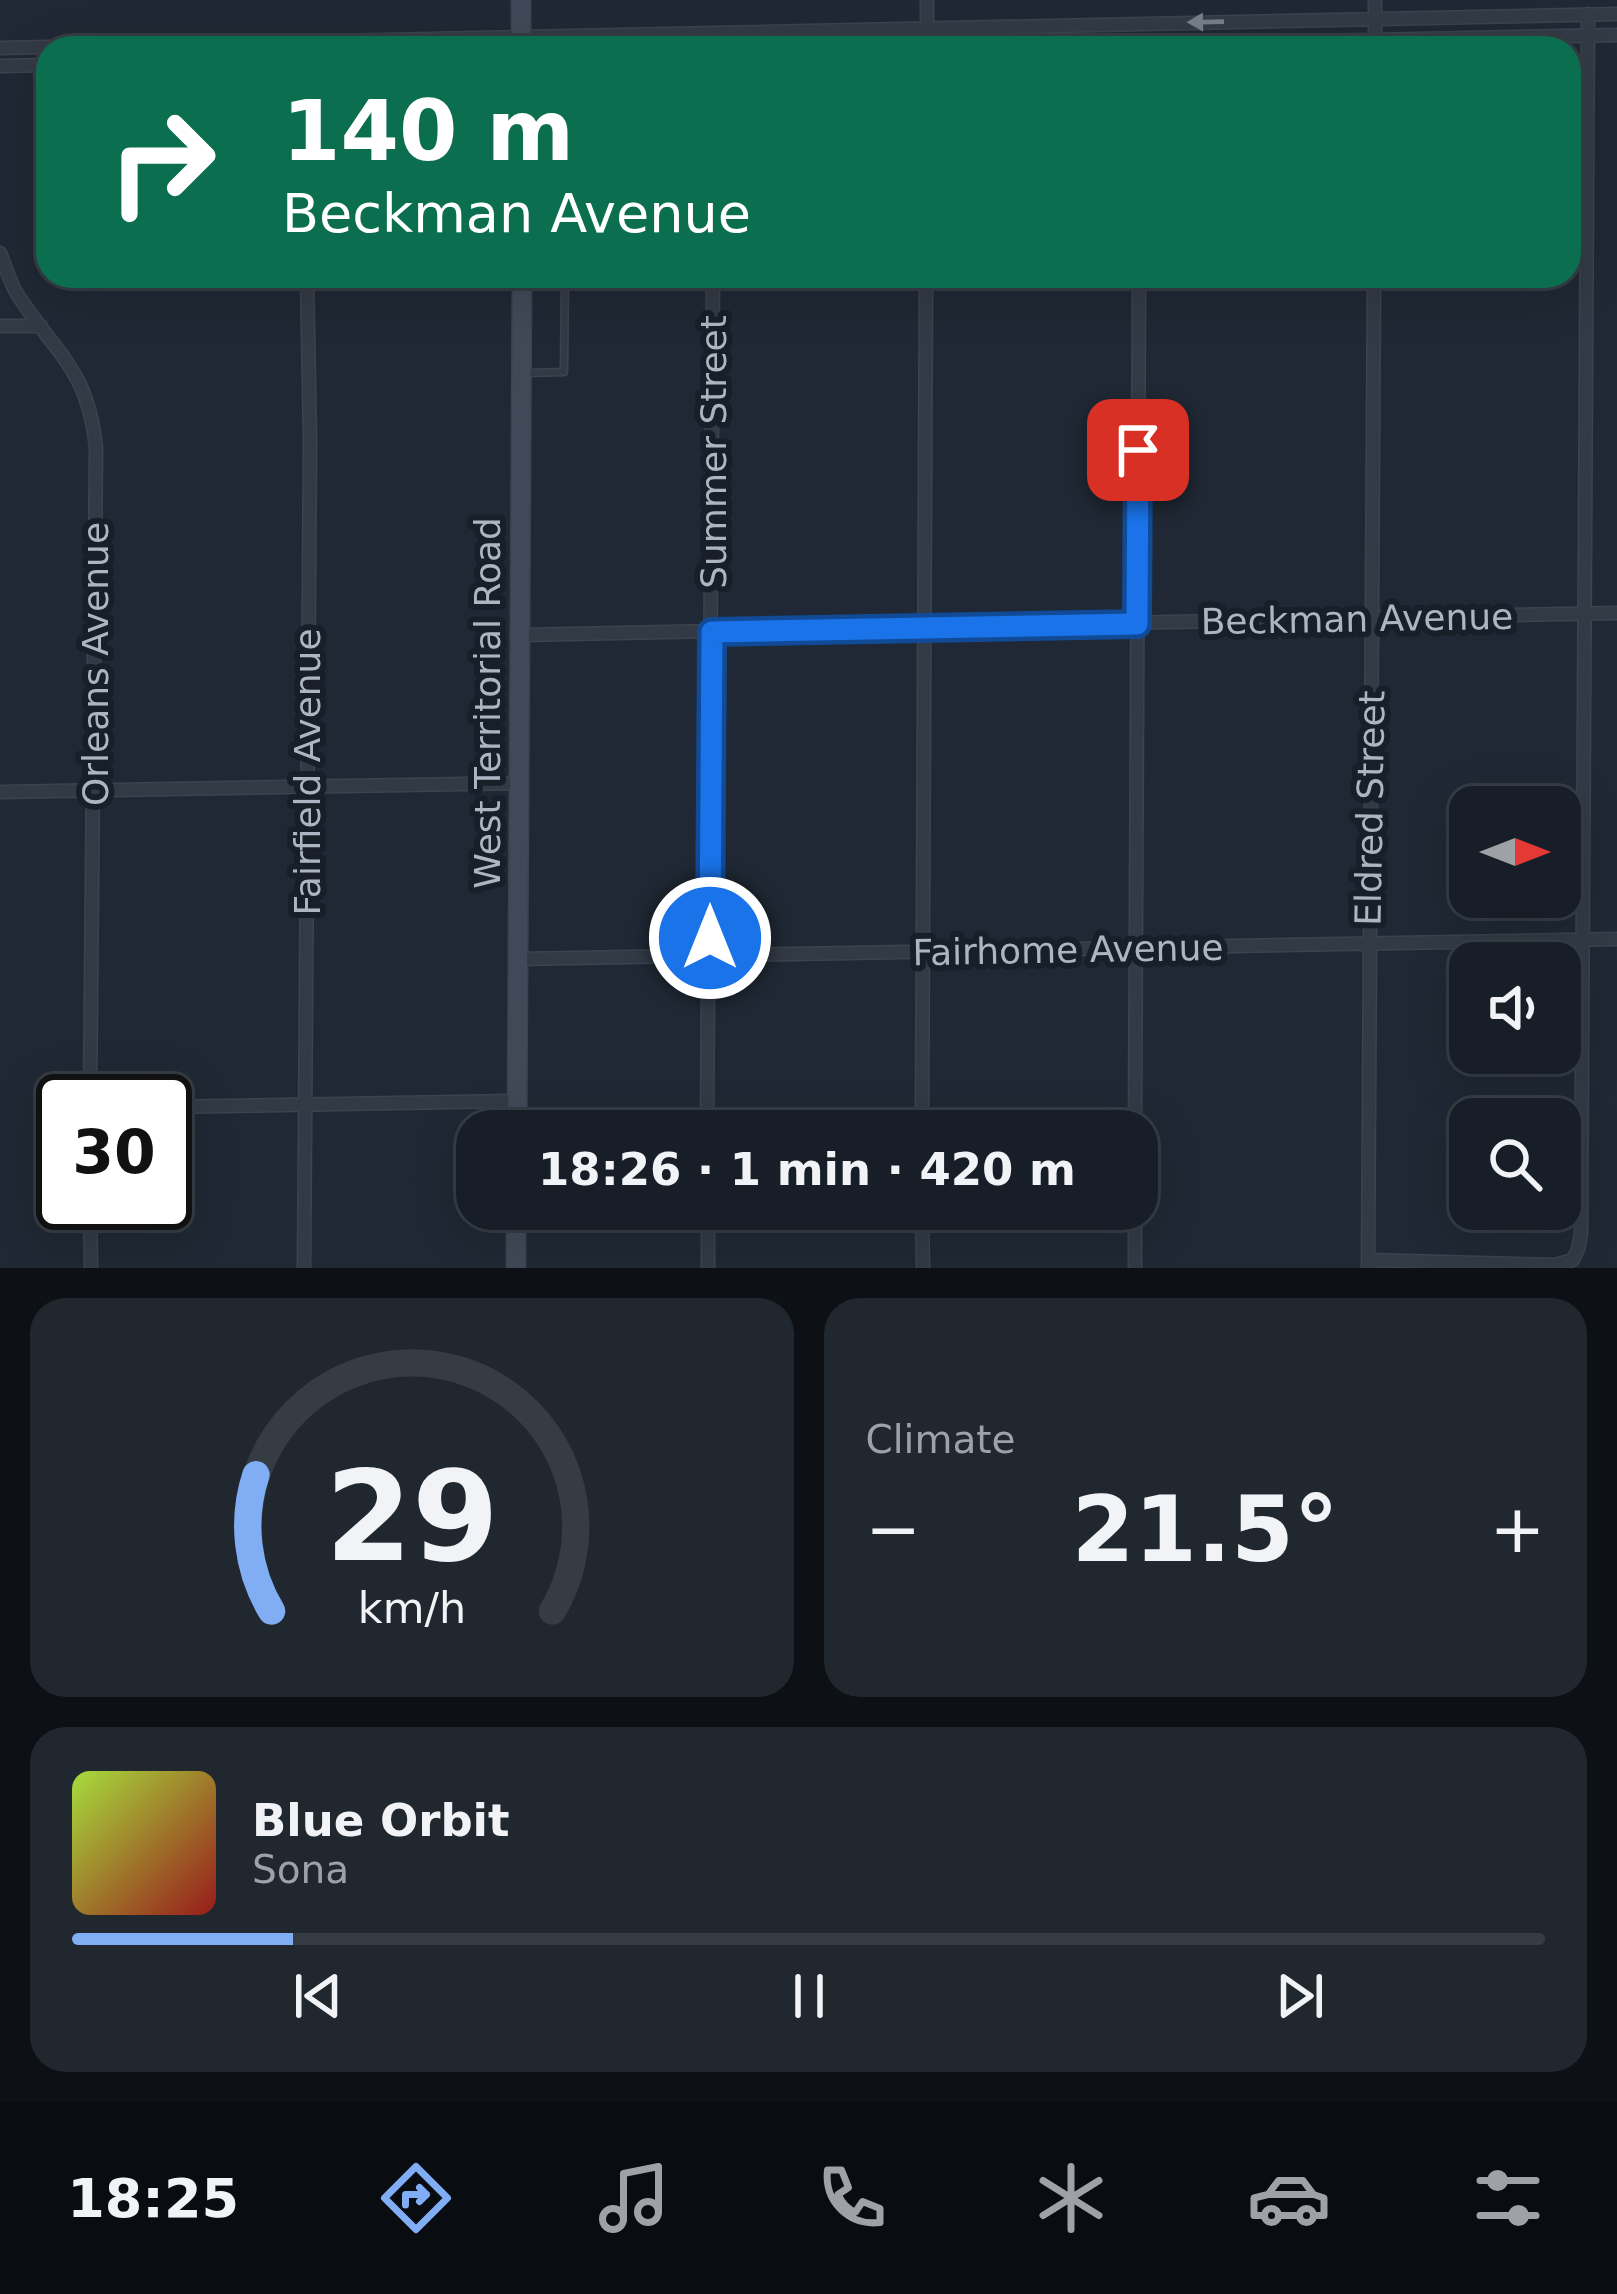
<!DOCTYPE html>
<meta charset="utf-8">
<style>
:root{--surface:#171e27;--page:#20272f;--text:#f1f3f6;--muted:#9ea2a7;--line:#363c44;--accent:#80adf3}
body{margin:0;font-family:"DejaVu Sans",sans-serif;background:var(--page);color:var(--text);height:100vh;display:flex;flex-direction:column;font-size:45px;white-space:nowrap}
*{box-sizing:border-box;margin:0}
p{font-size:39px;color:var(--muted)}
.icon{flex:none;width:66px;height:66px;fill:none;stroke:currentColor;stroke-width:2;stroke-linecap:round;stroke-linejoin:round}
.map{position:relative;height:1268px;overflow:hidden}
.panel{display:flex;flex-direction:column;gap:30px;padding:30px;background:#0d1015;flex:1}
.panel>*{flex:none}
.top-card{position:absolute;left:36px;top:36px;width:1545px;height:252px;border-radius:36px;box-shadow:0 12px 48px #0002,0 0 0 3px var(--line);background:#0b6e4f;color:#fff;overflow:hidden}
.needle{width:78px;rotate:90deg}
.tools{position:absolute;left:1449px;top:786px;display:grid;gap:24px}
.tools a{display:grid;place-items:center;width:132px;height:132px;border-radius:24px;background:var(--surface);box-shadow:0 12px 48px #0002,0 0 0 3px var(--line);font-size:60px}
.speed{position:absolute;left:36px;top:1074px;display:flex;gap:24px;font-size:60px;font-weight:700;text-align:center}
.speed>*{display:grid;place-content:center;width:156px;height:156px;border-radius:50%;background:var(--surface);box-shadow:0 12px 48px #0002,0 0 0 3px var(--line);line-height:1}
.speed .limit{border:6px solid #111;border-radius:18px;background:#fff;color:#111}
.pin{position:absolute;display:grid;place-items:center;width:102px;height:102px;color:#fff;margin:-51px;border-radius:24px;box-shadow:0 6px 18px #0006}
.me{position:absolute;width:132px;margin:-66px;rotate:0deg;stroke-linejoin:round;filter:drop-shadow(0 0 9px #0008)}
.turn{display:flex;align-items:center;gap:42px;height:252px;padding:0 48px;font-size:54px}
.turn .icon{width:156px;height:156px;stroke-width:2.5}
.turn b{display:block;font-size:84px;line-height:102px}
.big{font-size:90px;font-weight:800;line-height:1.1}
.panel .tile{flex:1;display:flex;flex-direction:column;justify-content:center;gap:18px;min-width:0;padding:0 42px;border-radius:36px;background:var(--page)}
.panel .dial{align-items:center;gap:0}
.dial svg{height:312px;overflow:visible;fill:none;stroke:var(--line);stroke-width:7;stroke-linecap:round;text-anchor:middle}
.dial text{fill:var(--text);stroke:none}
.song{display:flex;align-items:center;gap:36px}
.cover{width:144px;height:144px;border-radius:18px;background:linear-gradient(135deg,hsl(80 70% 55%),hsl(0 70% 35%))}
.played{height:12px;border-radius:6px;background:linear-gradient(90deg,var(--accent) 15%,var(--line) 15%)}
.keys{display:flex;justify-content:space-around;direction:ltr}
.heat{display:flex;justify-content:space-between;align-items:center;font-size:66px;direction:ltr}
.panel .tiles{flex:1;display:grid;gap:30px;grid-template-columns:1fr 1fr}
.tile:last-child{grid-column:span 2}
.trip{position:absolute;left:456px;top:1110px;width:702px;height:120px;border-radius:36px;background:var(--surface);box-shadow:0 12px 48px #0002,0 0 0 3px var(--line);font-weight:800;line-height:120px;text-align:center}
.dock{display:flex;height:192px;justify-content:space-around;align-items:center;background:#090c10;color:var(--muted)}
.dock .icon{width:84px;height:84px}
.dock .current{color:var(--accent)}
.dock b{font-size:54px;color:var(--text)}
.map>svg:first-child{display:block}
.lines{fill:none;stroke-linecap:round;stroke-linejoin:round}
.lane-casing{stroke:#3c434e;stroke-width:9}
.street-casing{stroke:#3c434e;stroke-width:15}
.secondary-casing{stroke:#3c434e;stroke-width:21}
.lane{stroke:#323a45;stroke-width:6}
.street{stroke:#323a45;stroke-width:12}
.secondary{stroke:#414958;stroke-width:18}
.oneway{fill:#757e8a}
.route-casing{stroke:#114b97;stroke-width:30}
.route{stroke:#1a73e8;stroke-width:21}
.labels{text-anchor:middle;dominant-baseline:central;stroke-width:12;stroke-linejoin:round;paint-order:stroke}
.street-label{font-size:36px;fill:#acb5c2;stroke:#181f29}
</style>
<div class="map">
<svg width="1617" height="1268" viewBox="0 0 1617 1268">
<rect width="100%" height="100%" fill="#1f2834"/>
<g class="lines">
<defs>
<path id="lane" d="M464,276L520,281
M526,373L564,372L565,276"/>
<path id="street" d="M927,0V48
M0,48L1617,14
M972,48L1617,35
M1375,48V0
M0,66L48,65
M0,253C6,267 10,284 19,297C58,356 88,370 96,448L90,1101
M0,326H41
M521,635L1617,613
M0,792L519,783
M519,959L1617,939
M165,1107L517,1101
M707,1131L713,276
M922,1131L926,276
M1135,1131L1139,276
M90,1203L91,1268
M708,1209V1268
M922,1209L923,1268
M1368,1260L1555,1265L1573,1260L1578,1249L1581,1234L1588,14
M304,1268L310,442L307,276
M1135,1268V1209
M1368,1268L1374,276"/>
<path id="secondary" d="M521,0V48
M517,1131L522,276
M516,1268V1209"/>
</defs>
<use href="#lane" class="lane-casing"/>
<use href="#street" class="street-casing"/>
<use href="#secondary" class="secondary-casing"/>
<use href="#lane" class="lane"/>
<use href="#street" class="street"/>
<use href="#secondary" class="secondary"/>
</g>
<defs><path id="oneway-solid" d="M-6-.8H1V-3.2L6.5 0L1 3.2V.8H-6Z" transform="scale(3)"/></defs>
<use class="oneway" href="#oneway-solid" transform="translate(1206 22) rotate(179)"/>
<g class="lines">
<defs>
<path id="route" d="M710,938L712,632L1137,624L1138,450"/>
</defs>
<use href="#route" class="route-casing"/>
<use href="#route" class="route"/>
</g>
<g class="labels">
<g class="street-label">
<text transform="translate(713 452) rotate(-90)">Summer Street</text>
<text transform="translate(1357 619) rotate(-1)">Beckman Avenue</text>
<text transform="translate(95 664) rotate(-90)">Orleans Avenue</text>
<text transform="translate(487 703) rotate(-90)">West Territorial Road</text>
<text transform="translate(307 772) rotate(-90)">Fairfield Avenue</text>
<text transform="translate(1370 808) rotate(-89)">Eldred Street</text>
<text transform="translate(1068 950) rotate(-1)">Fairhome Avenue</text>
</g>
</g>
</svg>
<div class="tools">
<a><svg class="needle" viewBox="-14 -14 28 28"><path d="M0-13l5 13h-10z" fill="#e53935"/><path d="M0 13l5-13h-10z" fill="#9ea2a7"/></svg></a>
<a><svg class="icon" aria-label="sound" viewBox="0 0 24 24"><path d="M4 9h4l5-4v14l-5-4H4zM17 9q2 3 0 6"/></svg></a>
<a><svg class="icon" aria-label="search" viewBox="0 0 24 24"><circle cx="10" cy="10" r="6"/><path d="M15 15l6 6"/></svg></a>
</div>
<div class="speed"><div class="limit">30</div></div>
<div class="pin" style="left:1138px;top:450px;background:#d93025"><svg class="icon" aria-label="arrive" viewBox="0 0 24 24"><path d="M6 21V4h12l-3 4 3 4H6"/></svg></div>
<svg class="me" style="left:710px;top:938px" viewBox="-20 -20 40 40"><circle r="17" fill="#1a73e8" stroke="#fff" stroke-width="3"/><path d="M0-11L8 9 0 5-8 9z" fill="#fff"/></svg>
<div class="trip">18:26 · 1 min · 420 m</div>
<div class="top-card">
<div class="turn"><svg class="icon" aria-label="right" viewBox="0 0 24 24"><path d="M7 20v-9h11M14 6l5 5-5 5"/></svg><div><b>140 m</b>Beckman Avenue</div></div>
</div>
</div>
<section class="panel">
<div class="tiles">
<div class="tile dial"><svg viewBox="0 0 100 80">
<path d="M14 69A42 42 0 1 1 86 69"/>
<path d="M14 69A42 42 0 0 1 10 34" stroke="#80adf3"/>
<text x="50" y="56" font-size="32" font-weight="700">29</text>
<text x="50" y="72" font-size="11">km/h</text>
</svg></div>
<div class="tile"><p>Climate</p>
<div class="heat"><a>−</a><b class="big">21.5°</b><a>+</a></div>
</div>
<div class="tile">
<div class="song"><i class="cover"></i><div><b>Blue Orbit</b><p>Sona</p></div></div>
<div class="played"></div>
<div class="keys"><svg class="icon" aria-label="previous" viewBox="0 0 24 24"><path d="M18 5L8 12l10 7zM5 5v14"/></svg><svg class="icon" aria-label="pause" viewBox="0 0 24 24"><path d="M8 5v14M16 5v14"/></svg><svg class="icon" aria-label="next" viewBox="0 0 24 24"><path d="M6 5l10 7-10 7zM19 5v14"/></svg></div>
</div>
</div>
</section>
<nav class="dock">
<b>18:25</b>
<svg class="icon current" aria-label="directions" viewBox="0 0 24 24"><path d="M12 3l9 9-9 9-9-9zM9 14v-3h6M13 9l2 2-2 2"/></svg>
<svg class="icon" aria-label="music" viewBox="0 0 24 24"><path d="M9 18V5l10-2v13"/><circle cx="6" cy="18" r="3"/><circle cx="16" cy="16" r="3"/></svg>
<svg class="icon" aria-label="phone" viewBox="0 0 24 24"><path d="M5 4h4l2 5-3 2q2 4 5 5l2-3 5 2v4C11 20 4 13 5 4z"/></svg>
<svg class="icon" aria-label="climate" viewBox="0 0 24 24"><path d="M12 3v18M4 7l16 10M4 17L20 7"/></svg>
<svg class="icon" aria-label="car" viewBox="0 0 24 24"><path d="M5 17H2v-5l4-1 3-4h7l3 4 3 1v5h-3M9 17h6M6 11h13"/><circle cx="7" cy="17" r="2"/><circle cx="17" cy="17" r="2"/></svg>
<svg class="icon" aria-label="filters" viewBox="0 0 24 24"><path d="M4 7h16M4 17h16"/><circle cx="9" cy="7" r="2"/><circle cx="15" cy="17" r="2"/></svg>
</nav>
